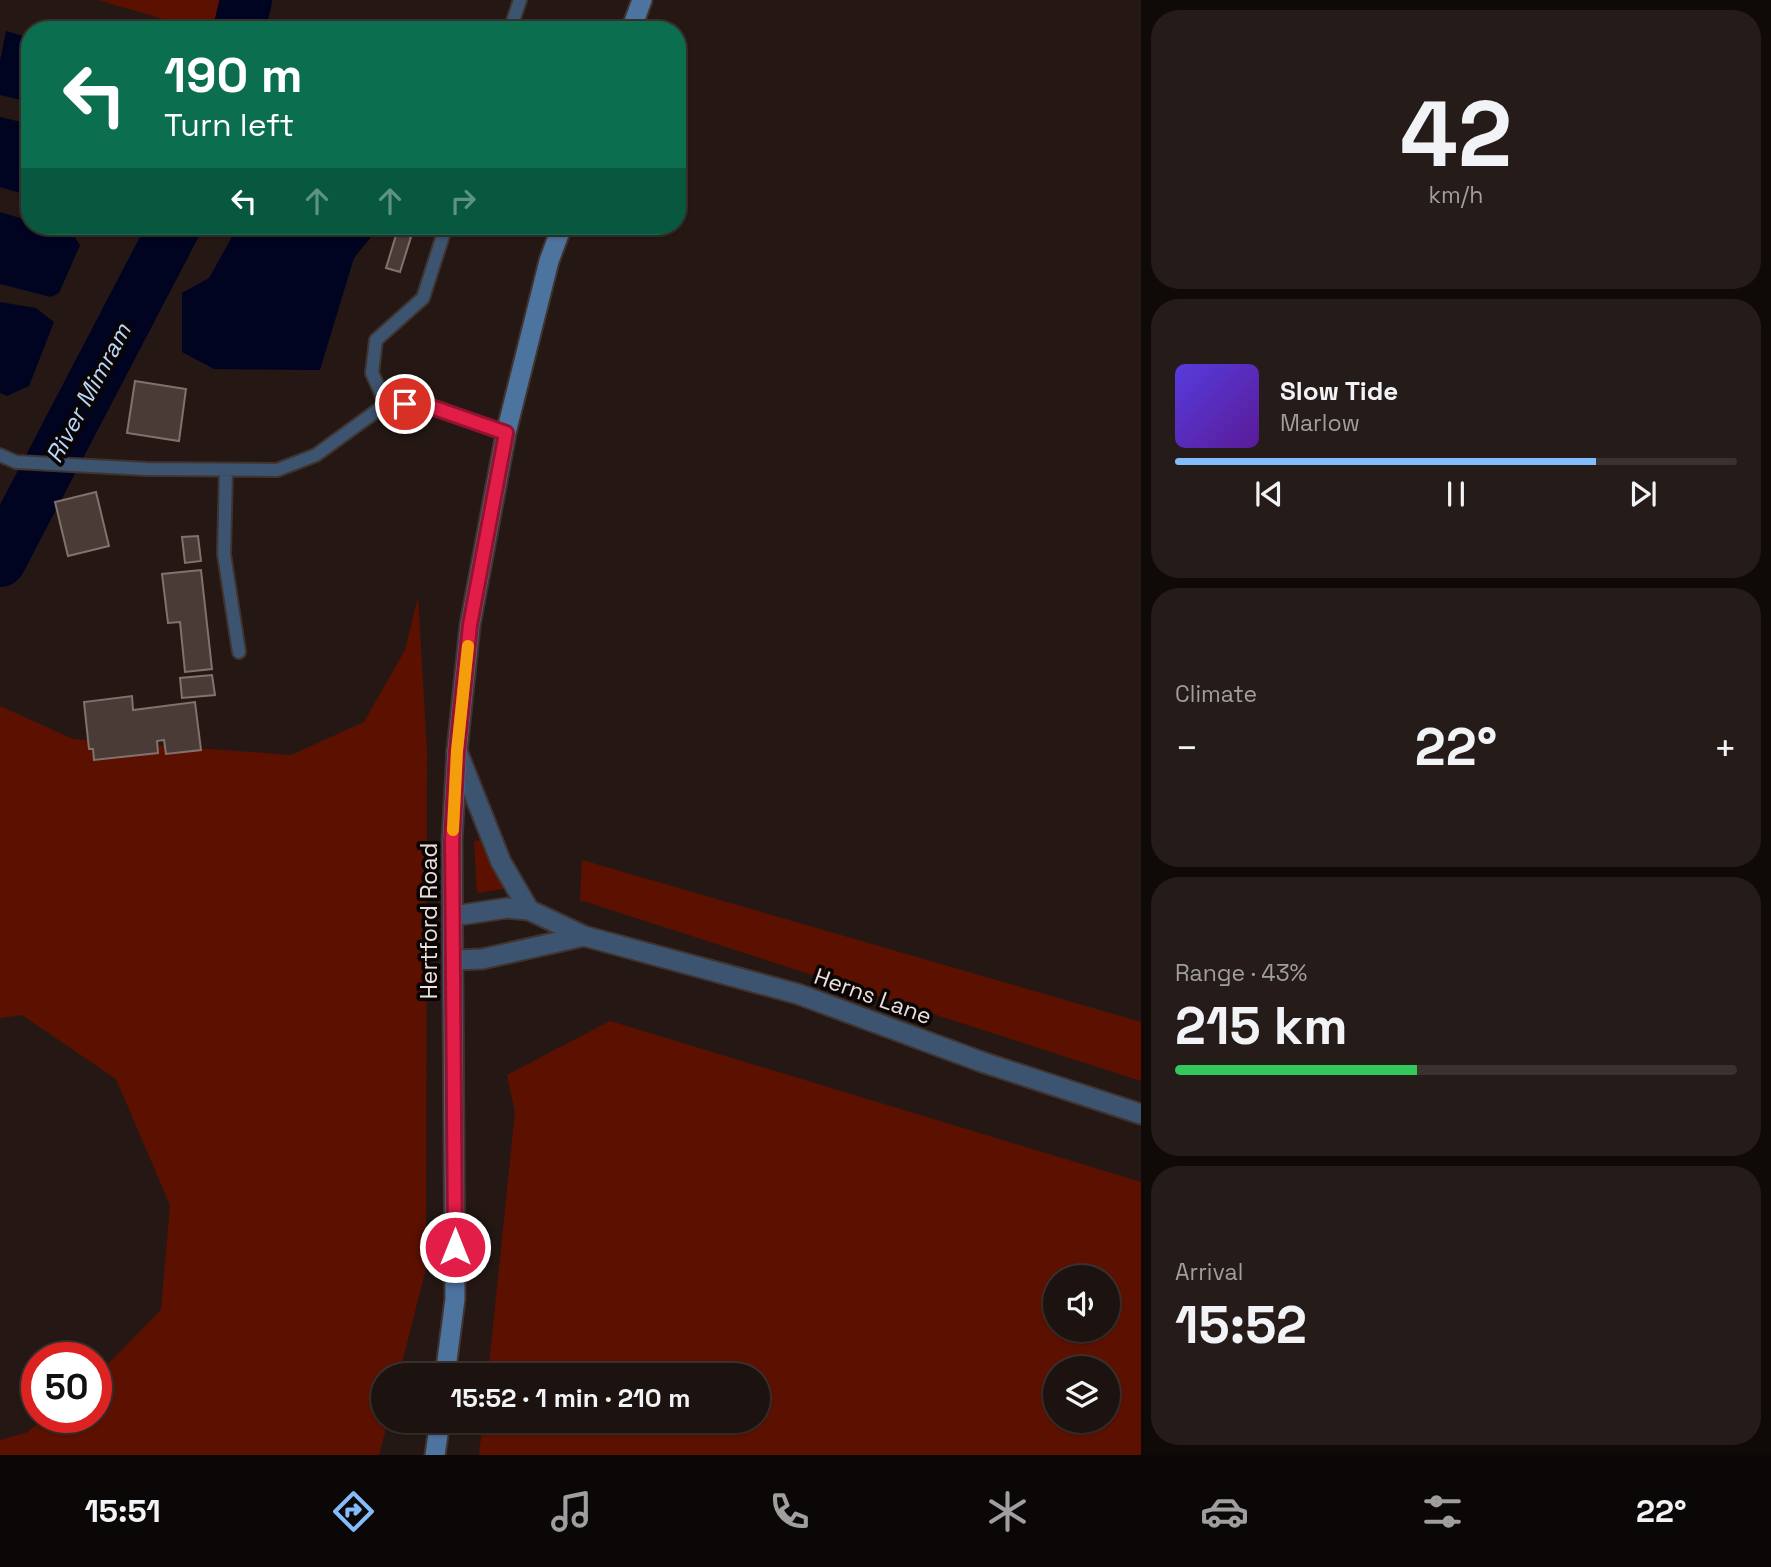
<!DOCTYPE html>
<meta charset="utf-8">
<style>
:root{--surface:#1c120f;--page:#251b18;--text:#f1f3f6;--muted:#a09e9e;--line:#3a322f;--accent:#84bcfb}
body{margin:0;font-family:"Space Grotesk",sans-serif;background:var(--page);color:var(--text);height:100vh;display:flex;flex-direction:column;font-size:26px;white-space:nowrap}
*{box-sizing:border-box;margin:0}
p{font-size:23px;color:var(--muted)}
.icon{flex:none;width:38px;height:38px;fill:none;stroke:currentColor;stroke-width:2;stroke-linecap:round;stroke-linejoin:round}
.map{position:relative;flex:1;overflow:hidden}
.panel{display:flex;flex-direction:column;gap:10px;padding:10px;background:#0f0a08;width:630px}
.panel>*{flex:none}
.guide{position:absolute;left:21px;top:21px;width:665px;height:214px;border-radius:28px;box-shadow:0 2px 5px #0004,0 0 0 2px var(--line);background:#0b6e4f;color:#fff;overflow:hidden}
.tools{position:absolute;left:1043px;top:1265px;display:grid;gap:14px}
.tools a{display:grid;place-items:center;width:77px;height:77px;border-radius:50%;background:var(--surface);box-shadow:0 2px 5px #0004,0 0 0 2px var(--line);font-size:35px}
.speed{position:absolute;left:21px;top:1342px;display:flex;gap:14px;font-size:35px;font-weight:700;text-align:center}
.speed>*{display:grid;place-content:center;width:91px;height:91px;border-radius:50%;background:var(--surface);box-shadow:0 2px 5px #0004,0 0 0 2px var(--line);line-height:1}
.speed .limit{border:10px solid #d22;background:#fff;color:#111}
.pin{position:absolute;display:grid;place-items:center;width:60px;height:60px;color:#fff;margin:-30px;border:4px solid #fff;border-radius:50%;box-shadow:0 2px 7px #0007}
.me{position:absolute;width:77px;margin:-38px;rotate:0deg;stroke-linejoin:round;filter:drop-shadow(0 0 5px #0008)}
.turn{display:flex;align-items:center;gap:24px;height:147px;padding:0 28px;font-size:32px}
.turn .icon{width:91px;height:91px;stroke-width:2.5}
.turn b{display:block;font-size:49px;line-height:60px}
.lanes{display:flex;align-items:center;height:66px;padding:0 28px;background:#0003;justify-content:center;gap:35px;direction:ltr}
.lanes .off{opacity:.35}
.big{font-size:52px;font-weight:700;line-height:1.1}
.panel .widget{flex:1;display:flex;flex-direction:column;justify-content:center;gap:10px;min-width:0;padding:0 24px;border-radius:28px;background:var(--page)}
.panel .dial{align-items:center;gap:0}
.dial b{font-size:91px;line-height:1}
.song{display:flex;align-items:center;gap:21px}
.cover{width:84px;height:84px;border-radius:10px;background:linear-gradient(135deg,hsl(250 70% 55%),hsl(270 70% 35%))}
.played{height:7px;border-radius:4px;background:linear-gradient(90deg,var(--accent) 75%,var(--line) 75%)}
.keys{display:flex;justify-content:space-around;direction:ltr}
.heat{display:flex;justify-content:space-between;align-items:center;font-size:38px;direction:ltr}
.charge{height:10px;border-radius:5px;background:linear-gradient(90deg,#34c759 43%,var(--line) 0)}
.trip{position:absolute;left:371px;top:1363px;width:399px;height:70px;border-radius:35px;background:var(--surface);box-shadow:0 2px 5px #0004,0 0 0 2px var(--line);font-weight:700;line-height:70px;text-align:center}
.tabs{display:flex;height:112px;justify-content:space-around;align-items:center;background:#0b0706;color:var(--muted)}
.tabs .icon{width:49px;height:49px}
.tabs .current{color:var(--accent)}
.tabs b{font-size:32px;color:var(--text)}
main{display:flex;flex:1;min-height:0}
.map>svg:first-child{display:block}
.green{fill:#5c1100;fill-rule:evenodd}
.water{fill:#000421}
.lines{fill:none;stroke-linecap:round;stroke-linejoin:round}
.river{stroke:#000421;stroke-width:52}
.building{fill:#4a3b37;stroke:#83716d;stroke-width:2}
.service-casing{stroke:#403430;stroke-width:16}
.tertiary-casing{stroke:#403430;stroke-width:23}
.secondary-casing{stroke:#403430;stroke-width:23}
.service{stroke:#3c546f;stroke-width:12}
.tertiary{stroke:#3c546f;stroke-width:19}
.secondary{stroke:#4d739f;stroke-width:19}
.route-casing{stroke:#92132f;stroke-width:18}
.route{stroke:#e11d48;stroke-width:12}
.slow{stroke:#f59e0b;stroke-width:12}
.labels{text-anchor:middle;dominant-baseline:central;stroke-width:7;stroke-linejoin:round;paint-order:stroke}
.street-label{font-size:23px;fill:#e9dfdc;stroke:#0a0504}
.water-label{font-size:24px;font-style:italic;fill:#b7d6fa;stroke:#0a0504}
</style>
<main>
<div class="map">
<svg width="1141" height="1455" viewBox="0 0 1141 1455">
<rect width="100%" height="100%" fill="#251814"/>
<path class="green" d="M98,0H231L223,30H201Z
M418,597L427,751L426,1268L399,1375L383,1376V1421H388L379,1455H0V1440L26,1433L45,1418H96V1376L161,1310L170,1205L116,1079L22,1015L0,1018V706L73,739L291,755L364,722L405,650Z
M480,840L504,889L477,893L474,841Z
M582,860L1141,1022V1081L580,900Z
M610,1021L1141,1182V1455H479L483,1421H758V1376L488,1375L515,1112L507,1075ZM1055,1278H1108V1330H1055ZM1108,1368V1421H1055V1368Z"/>
<path class="water" d="M6,31L30,38V102L0,95V61Z
M0,117L30,124V196L0,187Z
M0,212L30,221V226H46L72,233L80,245L59,293L51,297L0,284Z
M238,226H380L354,258L320,370L214,369L182,352V293L209,278Z
M0,302L36,308L54,322L29,386L7,396L0,393Z"/>
<g class="lines">
<path class="river" d="M239,30L246,0
M0,561L175,226"/>
</g>
<path class="building" d="M397,232L411,237L400,272L386,268Z
M135,381L186,389L179,441L127,433Z
M96,492L109,546L68,556L55,502Z
M198,536L201,561L185,563L182,537Z
M201,570L212,669L185,672L180,622L168,623L162,574Z
M212,675L215,695L182,698L180,678Z
M132,696L133,710L195,702L201,750L166,754L164,740L157,741L158,753L94,760L93,749H89L84,702Z"/>
<g class="lines">
<defs>
<path id="service" d="M510,30L520,0
M386,404L372,373L376,340L423,298L446,226
M0,455L16,462L147,469L277,470L316,455L386,404H423L506,433
M226,470L224,554L239,652"/>
<path id="tertiary" d="M457,751L501,862L529,910
M454,916L507,908L529,910L584,936L798,994L982,1062L1141,1114
M454,960L482,959L584,936"/>
<path id="secondary" d="M631,30L642,0
M445,1376L455,1299L452,841L457,751L470,625L506,433L549,261L562,226
M435,1455L440,1421"/>
</defs>
<use href="#service" class="service-casing"/>
<use href="#tertiary" class="tertiary-casing"/>
<use href="#secondary" class="secondary-casing"/>
<use href="#service" class="service"/>
<use href="#tertiary" class="tertiary"/>
<use href="#secondary" class="secondary"/>
</g>
<g class="lines">
<defs>
<path id="route" d="M405,404H423L506,433L470,625L457,751L452,841L455,1247"/>
</defs>
<use href="#route" class="route-casing"/>
<use href="#route" class="route"/>
<path class="slow" d="M453,830L457,751L468,646"/>
</g>
<g class="labels">
<g class="street-label">
<text transform="translate(429 921) rotate(-90)">Hertford Road</text>
<text transform="translate(873 996) rotate(20)">Herns Lane</text>
</g>
<g class="water-label">
<text transform="translate(88 393) rotate(-62)">River Mimram</text>
</g>
</g>
</svg>
<div class="tools">
<a><svg class="icon" aria-label="sound" viewBox="0 0 24 24"><path d="M4 9h4l5-4v14l-5-4H4zM17 9q2 3 0 6"/></svg></a>
<a><svg class="icon" aria-label="layers" viewBox="0 0 24 24"><path d="M12 4l9 5-9 5-9-5zM3 14l9 5 9-5"/></svg></a>
</div>
<div class="speed"><div class="limit">50</div></div>
<div class="pin" style="left:405px;top:404px;background:#d93025"><svg class="icon" aria-label="arrive" viewBox="0 0 24 24"><path d="M6 21V4h12l-3 4 3 4H6"/></svg></div>
<svg class="me" style="left:455px;top:1247px" viewBox="-20 -20 40 40"><circle r="17" fill="#e11d48" stroke="#fff" stroke-width="3"/><path d="M0-11L8 9 0 5-8 9z" fill="#fff"/></svg>
<div class="trip">15:52 · 1 min · 210 m</div>
<div class="guide">
<div class="turn"><svg class="icon" aria-label="left" viewBox="0 0 24 24"><path d="M17 20v-9H6M10 6l-5 5 5 5"/></svg><div><b>190 m</b>Turn left</div></div>
<div class="lanes"><svg class="icon" aria-label="left" viewBox="0 0 24 24"><path d="M17 20v-9H6M10 6l-5 5 5 5"/></svg><svg class="icon off" aria-label="ahead" viewBox="0 0 24 24"><path d="M12 20V5M6 11l6-6 6 6"/></svg><svg class="icon off" aria-label="ahead" viewBox="0 0 24 24"><path d="M12 20V5M6 11l6-6 6 6"/></svg><svg class="icon off" aria-label="right" viewBox="0 0 24 24"><path d="M7 20v-9h11M14 6l5 5-5 5"/></svg></div>
</div>
</div>
<section class="panel">
<div class="widget dial"><b>42</b><p>km/h</p></div>
<div class="widget">
<div class="song"><i class="cover"></i><div><b>Slow Tide</b><p>Marlow</p></div></div>
<div class="played"></div>
<div class="keys"><svg class="icon" aria-label="previous" viewBox="0 0 24 24"><path d="M18 5L8 12l10 7zM5 5v14"/></svg><svg class="icon" aria-label="pause" viewBox="0 0 24 24"><path d="M8 5v14M16 5v14"/></svg><svg class="icon" aria-label="next" viewBox="0 0 24 24"><path d="M6 5l10 7-10 7zM19 5v14"/></svg></div>
</div>
<div class="widget"><p>Climate</p>
<div class="heat"><a>−</a><b class="big">22°</b><a>+</a></div>
</div>
<div class="widget"><p>Range · 43%</p><b class="big">215 km</b><div class="charge"></div></div>
<div class="widget"><p>Arrival</p><b class="big">15:52</b></div>
</section>
</main>
<nav class="tabs">
<b>15:51</b>
<svg class="icon current" aria-label="directions" viewBox="0 0 24 24"><path d="M12 3l9 9-9 9-9-9zM9 14v-3h6M13 9l2 2-2 2"/></svg>
<svg class="icon" aria-label="music" viewBox="0 0 24 24"><path d="M9 18V5l10-2v13"/><circle cx="6" cy="18" r="3"/><circle cx="16" cy="16" r="3"/></svg>
<svg class="icon" aria-label="phone" viewBox="0 0 24 24"><path d="M5 4h4l2 5-3 2q2 4 5 5l2-3 5 2v4C11 20 4 13 5 4z"/></svg>
<svg class="icon" aria-label="climate" viewBox="0 0 24 24"><path d="M12 3v18M4 7l16 10M4 17L20 7"/></svg>
<svg class="icon" aria-label="car" viewBox="0 0 24 24"><path d="M5 17H2v-5l4-1 3-4h7l3 4 3 1v5h-3M9 17h6M6 11h13"/><circle cx="7" cy="17" r="2"/><circle cx="17" cy="17" r="2"/></svg>
<svg class="icon" aria-label="filters" viewBox="0 0 24 24"><path d="M4 7h16M4 17h16"/><circle cx="9" cy="7" r="2"/><circle cx="15" cy="17" r="2"/></svg>
<b>22°</b>
</nav>
